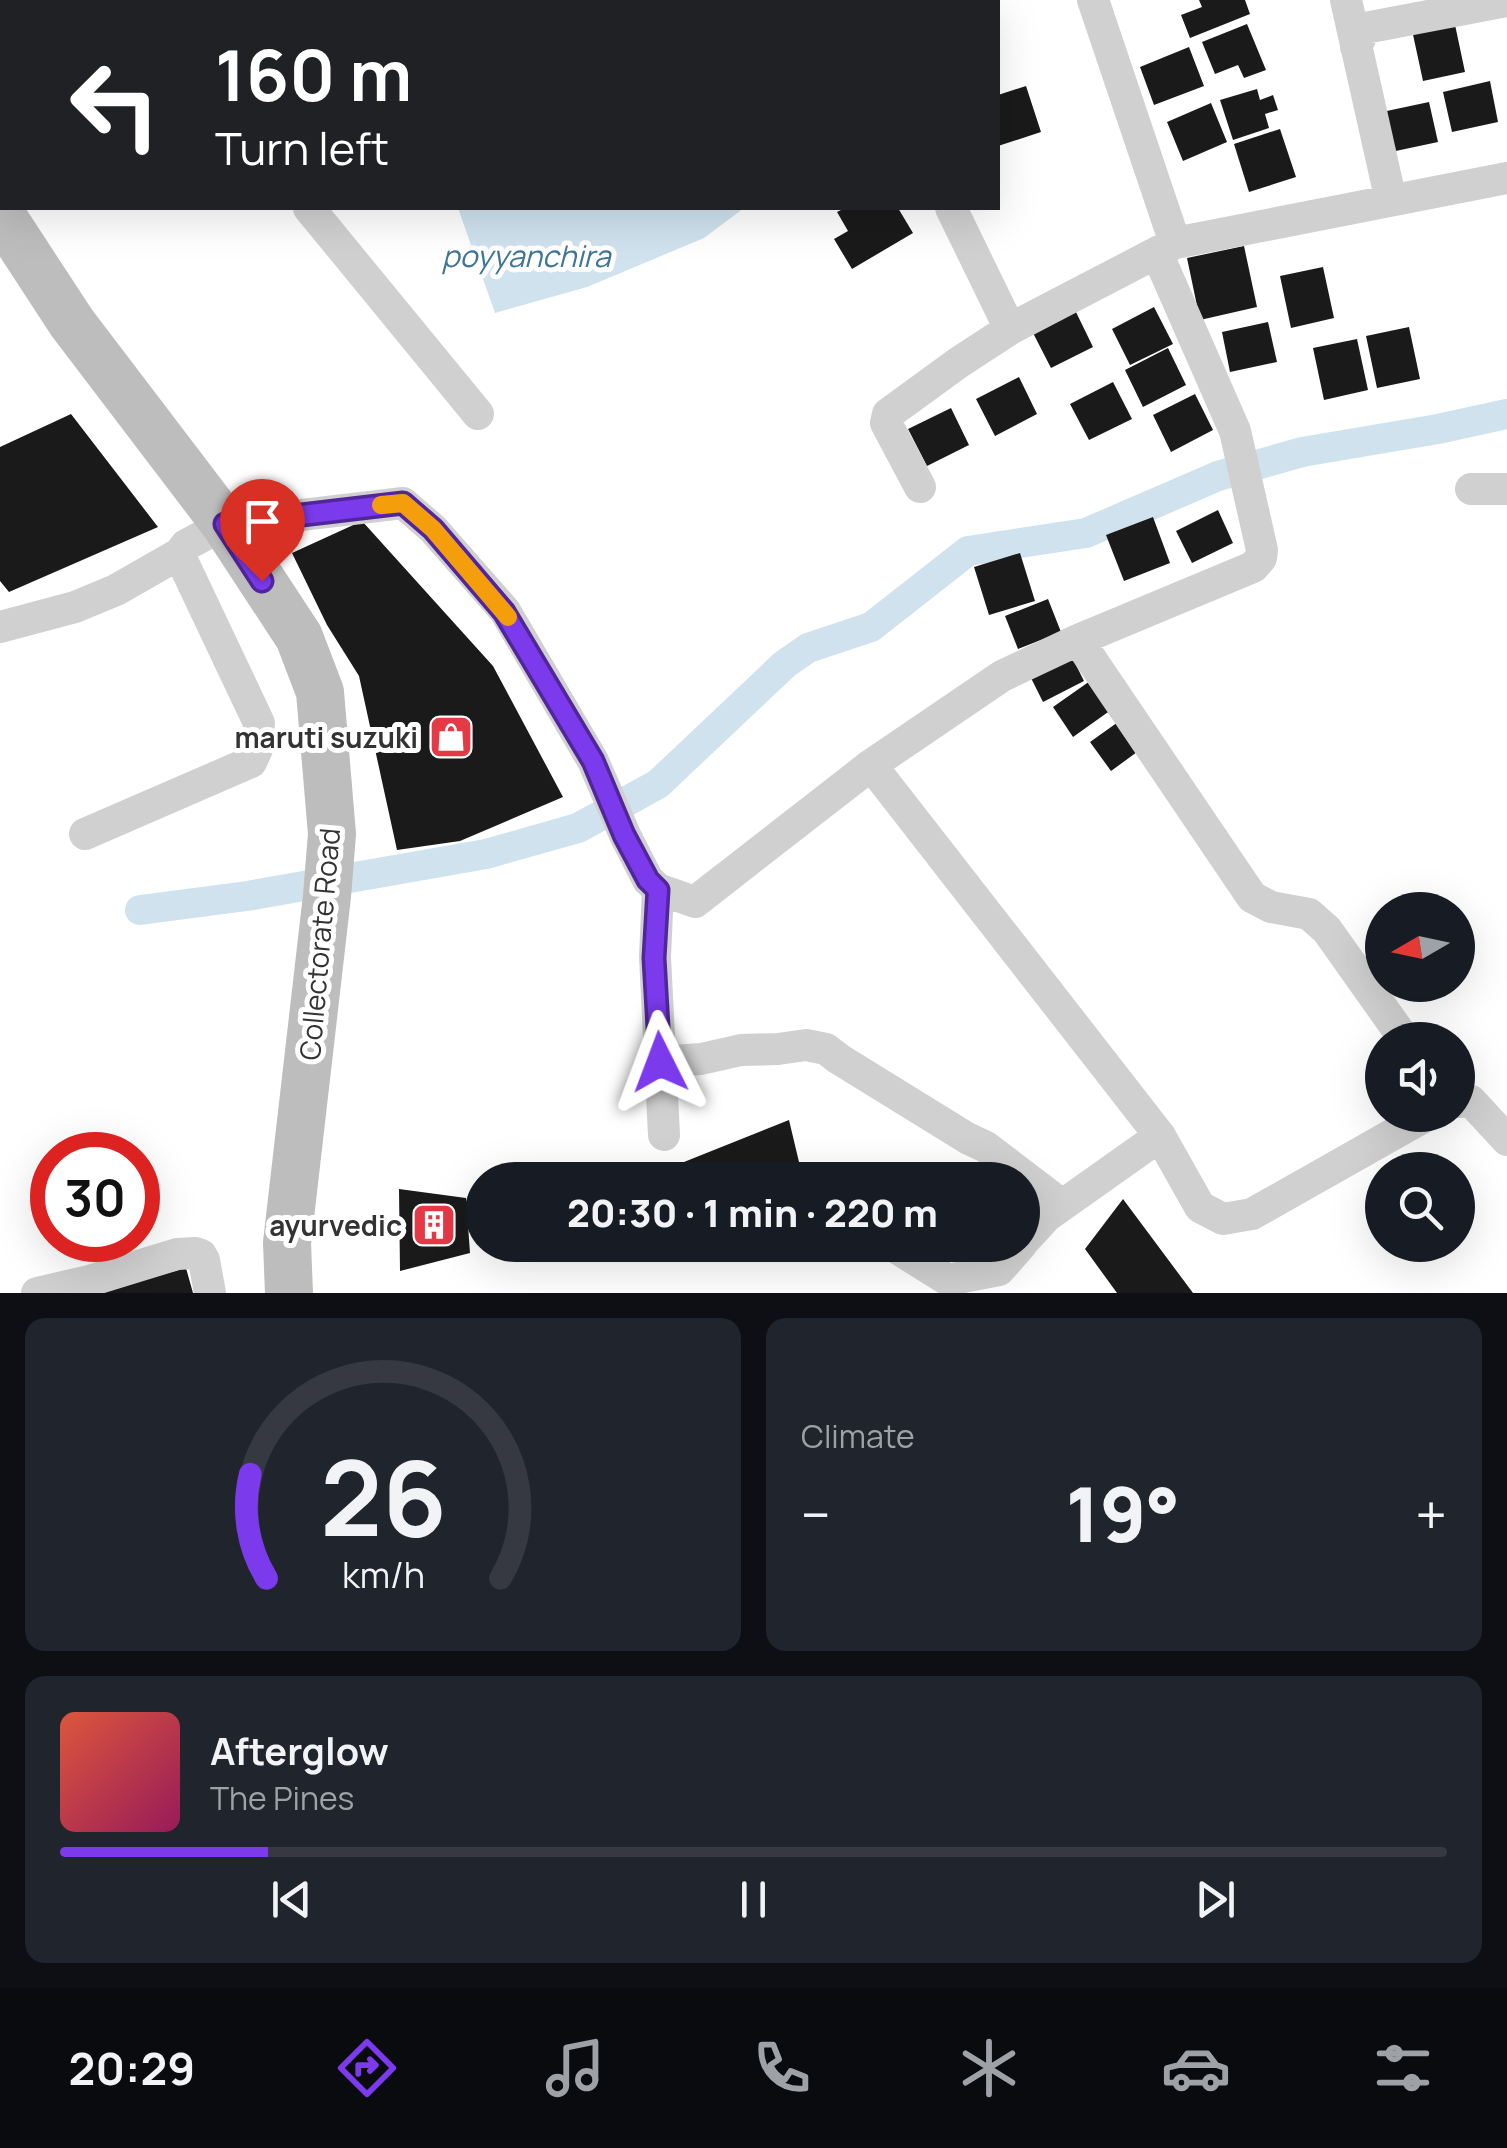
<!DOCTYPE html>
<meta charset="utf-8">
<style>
:root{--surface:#171b24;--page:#20242c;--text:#f1f3f6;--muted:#9ea1a6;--line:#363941;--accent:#7c3aed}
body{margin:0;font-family:Manrope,sans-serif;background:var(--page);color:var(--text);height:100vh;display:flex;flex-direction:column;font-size:38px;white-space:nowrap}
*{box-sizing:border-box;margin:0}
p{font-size:32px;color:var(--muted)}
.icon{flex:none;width:55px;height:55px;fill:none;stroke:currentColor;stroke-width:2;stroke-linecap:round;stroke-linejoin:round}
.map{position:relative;height:1293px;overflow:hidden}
.sheet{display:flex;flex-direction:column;gap:25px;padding:25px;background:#0d0f14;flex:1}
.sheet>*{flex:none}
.banner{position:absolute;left:0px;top:0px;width:1000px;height:210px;box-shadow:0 10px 40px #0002;background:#202124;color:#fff;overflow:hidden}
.needle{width:65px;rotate:261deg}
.tools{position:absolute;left:1365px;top:892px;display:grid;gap:20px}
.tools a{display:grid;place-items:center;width:110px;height:110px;border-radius:50%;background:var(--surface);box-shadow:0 10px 40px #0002;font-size:50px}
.speed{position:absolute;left:30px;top:1132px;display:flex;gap:20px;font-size:50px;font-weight:700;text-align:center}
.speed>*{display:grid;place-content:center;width:130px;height:130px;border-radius:50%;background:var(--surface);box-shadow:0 10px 40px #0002;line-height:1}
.speed .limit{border:15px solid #d22;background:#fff;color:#111}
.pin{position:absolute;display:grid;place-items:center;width:85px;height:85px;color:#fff;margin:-102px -42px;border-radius:50% 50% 50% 0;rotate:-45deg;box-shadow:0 0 10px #0007}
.pin .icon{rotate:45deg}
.me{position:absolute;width:110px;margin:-55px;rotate:357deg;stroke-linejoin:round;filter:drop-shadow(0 0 8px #0008)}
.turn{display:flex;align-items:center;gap:35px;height:210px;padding:0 50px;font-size:45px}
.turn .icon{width:130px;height:130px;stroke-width:2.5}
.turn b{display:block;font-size:70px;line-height:85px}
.big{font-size:75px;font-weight:800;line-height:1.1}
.sheet .widget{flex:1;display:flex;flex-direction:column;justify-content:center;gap:15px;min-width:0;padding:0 35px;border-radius:20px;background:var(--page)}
.sheet .dial{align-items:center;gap:0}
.dial svg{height:260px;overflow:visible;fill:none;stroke:var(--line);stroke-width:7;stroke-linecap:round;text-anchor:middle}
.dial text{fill:var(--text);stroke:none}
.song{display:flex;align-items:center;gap:30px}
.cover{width:120px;height:120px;border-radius:15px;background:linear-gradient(135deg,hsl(10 70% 55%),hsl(330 70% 35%))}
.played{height:10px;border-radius:5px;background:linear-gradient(90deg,var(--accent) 15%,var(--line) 15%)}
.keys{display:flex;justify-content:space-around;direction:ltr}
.heat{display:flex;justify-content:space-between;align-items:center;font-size:55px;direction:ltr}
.sheet .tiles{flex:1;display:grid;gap:25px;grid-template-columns:1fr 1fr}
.widget:last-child{grid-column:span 2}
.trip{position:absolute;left:465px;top:1162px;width:575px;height:100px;border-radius:50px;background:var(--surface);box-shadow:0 10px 40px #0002;font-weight:800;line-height:100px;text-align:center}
.tab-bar{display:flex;height:160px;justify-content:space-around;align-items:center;background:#090b0e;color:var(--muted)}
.tab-bar .icon{width:70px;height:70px}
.tab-bar .on{color:var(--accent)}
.tab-bar b{font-size:45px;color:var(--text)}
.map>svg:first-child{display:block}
.water{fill:#cfe2ee}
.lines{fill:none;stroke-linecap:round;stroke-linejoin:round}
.canal{stroke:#cfe2ee;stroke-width:30}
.building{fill:#1a1a1a}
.street{stroke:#d0d0d0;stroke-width:32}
.secondary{stroke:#bdbdbd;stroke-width:48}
.route-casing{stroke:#51269a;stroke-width:25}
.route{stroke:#7c3aed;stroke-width:18}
.slow{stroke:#f59e0b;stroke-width:18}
.labels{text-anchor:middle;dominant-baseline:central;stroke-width:10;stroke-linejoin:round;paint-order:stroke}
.poi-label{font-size:28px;font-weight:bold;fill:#333;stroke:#fff;text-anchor:end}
.street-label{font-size:28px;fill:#333;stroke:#fff}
.water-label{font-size:30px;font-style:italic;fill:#3f7597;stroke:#fff}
</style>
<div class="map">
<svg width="1507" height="1293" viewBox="0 0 1507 1293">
<rect width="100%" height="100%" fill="#fff"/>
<path class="water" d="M458,208H744L704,238L587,287L495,313Z"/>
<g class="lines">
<path class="canal" d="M140,910L247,896L486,854L578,828L658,784L785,664L808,648L871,627L968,551L1086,533L1218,476L1302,452L1438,429L1507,414"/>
</g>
<path class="building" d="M1199,0H1245L1250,14L1190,38L1181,15L1202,7Z
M1454,20L1465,72L1423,81L1412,30Z
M1247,24L1266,70L1244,78L1238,65L1215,74L1202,42Z
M1189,47L1204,86L1154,105L1140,67Z
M1490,81L1498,122L1452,132L1443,92Z
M1026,86L1041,132L998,146V95Z
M1257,89L1260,100L1273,95L1278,110L1265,114L1269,128L1233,140L1220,100Z
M1429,102L1438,142L1391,152L1382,112Z
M1211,103L1227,142L1183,161L1167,122Z
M1280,129L1296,177L1249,192L1234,144Z
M845,208H898L913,233L852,269L834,239L848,231L837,212Z
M1244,246L1257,307L1200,320L1187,258Z
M1323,267L1334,318L1291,328L1280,276Z
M1154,307L1173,344L1130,365L1112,329Z
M1075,310L1093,347L1051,368L1032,331Z
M1268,322L1277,362L1230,372L1222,332Z
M1409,327L1420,379L1377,388L1366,336Z
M1357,339L1368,390L1324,400L1313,348Z
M1168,348L1186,385L1143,407L1125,370Z
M1019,377L1037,414L995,436L976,399Z
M1113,382L1132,419L1089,440L1070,404Z
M1195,394L1213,430L1171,452L1153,415Z
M951,408L969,445L927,466L908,429Z
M71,414L158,527L9,592L0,581V447Z
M1218,510L1233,543L1192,563L1176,531Z
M1153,517L1170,563L1124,581L1106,535Z
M362,521L493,666L563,797L460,841L397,850L359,676L327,625L292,553Z
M1020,553L1035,601L989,615L974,567Z
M1048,599L1061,632L1018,649L1005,616Z
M1068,649L1084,681L1043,702L1027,670Z
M1090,681L1111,710L1073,737L1053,707Z
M1128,715L1148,744L1111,771L1090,742Z
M789,1120L799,1162L771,1180H664L659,1172Z
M399,1189L466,1198L470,1253L400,1271Z
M1123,1199L1193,1293H1117L1085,1249Z
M186,1268L193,1293H95Z"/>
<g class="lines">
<path class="street" d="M879,0V2
M1093,0L1175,243
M1346,0L1391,201
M1356,47L1365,28L1507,1
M0,136L2,134
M309,208L478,414
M951,208L1010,329
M920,487L886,423L888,414L958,363L1010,329L1175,243L1507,178
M1471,489H1507
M0,627L75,607L116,590L179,554
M1078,640L1252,897L1271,907L1309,914L1327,930L1405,1040
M871,765L1002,676L1078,640L1253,567L1261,558L1262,550L1235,431L1157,253
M85,834L251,762L257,749L259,723L179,554L186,545L225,524L403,503L433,529L505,611L593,761L625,835L648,880L658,889L695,902L871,765L1160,1136L1200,1207L1223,1219L1252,1214L1427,1115
M658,889L655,957L664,1135
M661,1062L701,1059L741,1050L778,1049L806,1045L826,1049L839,1059L967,1138L986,1147L1062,1205
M1458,1102L1471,1101L1507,1140
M1022,1243L1047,1216L1160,1136
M892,1245L948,1280L999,1270L1021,1245
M37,1293L89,1281L177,1254L195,1253L201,1255L204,1260L210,1293"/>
<path class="secondary" d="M0,213L72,323L225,524L299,637L320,692L332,834L327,896L287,1243L289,1293"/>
</g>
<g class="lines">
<defs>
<path id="route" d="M262,581L225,524L403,503L433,529L504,612L593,761L624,835L648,880L658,890L654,958L660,1062"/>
</defs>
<use href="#route" class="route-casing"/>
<use href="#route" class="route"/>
<path class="slow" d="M381,505L403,503L433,529L508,617"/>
</g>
<defs>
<symbol id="shop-square" viewBox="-11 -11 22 22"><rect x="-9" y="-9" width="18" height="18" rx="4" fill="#e63946" stroke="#fff"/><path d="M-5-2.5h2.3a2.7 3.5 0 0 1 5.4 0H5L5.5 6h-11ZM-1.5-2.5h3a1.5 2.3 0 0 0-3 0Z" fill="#fff"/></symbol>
<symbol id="building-square" viewBox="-11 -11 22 22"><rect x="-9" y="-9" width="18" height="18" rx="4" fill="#e63946" stroke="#fff"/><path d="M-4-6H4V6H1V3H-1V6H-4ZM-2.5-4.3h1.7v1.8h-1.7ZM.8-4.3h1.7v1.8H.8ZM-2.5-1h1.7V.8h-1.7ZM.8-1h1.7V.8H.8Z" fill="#fff"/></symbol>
</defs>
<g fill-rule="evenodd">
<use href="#shop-square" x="426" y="712" width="50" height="50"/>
<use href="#building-square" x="409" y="1200" width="50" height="50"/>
</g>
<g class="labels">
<g class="poi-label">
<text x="418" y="737">maruti suzuki</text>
<text x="402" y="1225">ayurvedic</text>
</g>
<g class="street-label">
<text transform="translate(319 944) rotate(-85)">Collectorate Road</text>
</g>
<g class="water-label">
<text x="526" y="255">poyyanchira</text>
</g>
</g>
</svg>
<div class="tools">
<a><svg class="needle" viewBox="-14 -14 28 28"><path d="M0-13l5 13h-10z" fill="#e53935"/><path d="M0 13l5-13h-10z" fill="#9ea1a6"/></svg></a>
<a><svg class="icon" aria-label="sound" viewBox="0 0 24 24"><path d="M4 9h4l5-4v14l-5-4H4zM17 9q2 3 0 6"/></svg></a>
<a><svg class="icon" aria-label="search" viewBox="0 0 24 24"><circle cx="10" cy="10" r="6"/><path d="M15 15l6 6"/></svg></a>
</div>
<div class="speed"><div class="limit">30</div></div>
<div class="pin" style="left:262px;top:581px;background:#d93025"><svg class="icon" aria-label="arrive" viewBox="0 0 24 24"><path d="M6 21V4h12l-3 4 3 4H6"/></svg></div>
<svg class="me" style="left:660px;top:1062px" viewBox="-20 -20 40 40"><path d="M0-17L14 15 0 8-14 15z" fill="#7c3aed" stroke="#fff" stroke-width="4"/></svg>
<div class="trip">20:30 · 1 min · 220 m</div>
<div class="banner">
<div class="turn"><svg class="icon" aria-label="left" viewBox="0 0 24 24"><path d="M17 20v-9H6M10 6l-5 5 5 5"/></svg><div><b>160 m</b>Turn left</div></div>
</div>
</div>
<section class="sheet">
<div class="tiles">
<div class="widget dial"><svg viewBox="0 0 100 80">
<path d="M14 69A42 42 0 1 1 86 69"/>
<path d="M14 69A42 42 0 0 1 9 37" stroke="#7c3aed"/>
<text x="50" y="56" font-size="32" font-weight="700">26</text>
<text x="50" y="72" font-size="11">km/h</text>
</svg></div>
<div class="widget"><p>Climate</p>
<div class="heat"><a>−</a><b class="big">19°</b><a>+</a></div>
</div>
<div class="widget">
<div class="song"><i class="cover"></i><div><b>Afterglow</b><p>The Pines</p></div></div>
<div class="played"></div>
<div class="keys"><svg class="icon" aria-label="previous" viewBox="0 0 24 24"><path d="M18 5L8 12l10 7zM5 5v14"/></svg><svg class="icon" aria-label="pause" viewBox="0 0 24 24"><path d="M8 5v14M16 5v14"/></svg><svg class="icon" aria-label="next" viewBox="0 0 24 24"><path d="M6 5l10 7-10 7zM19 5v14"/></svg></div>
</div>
</div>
</section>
<nav class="tab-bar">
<b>20:29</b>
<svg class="icon on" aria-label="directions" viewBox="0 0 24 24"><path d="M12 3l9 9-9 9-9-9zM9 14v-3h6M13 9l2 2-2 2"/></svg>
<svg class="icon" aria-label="music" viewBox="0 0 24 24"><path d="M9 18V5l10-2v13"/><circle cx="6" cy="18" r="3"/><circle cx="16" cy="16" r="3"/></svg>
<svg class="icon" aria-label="phone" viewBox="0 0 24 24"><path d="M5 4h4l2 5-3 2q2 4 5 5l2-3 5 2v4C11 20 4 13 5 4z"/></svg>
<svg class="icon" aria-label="climate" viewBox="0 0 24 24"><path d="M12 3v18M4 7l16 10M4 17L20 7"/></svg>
<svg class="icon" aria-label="car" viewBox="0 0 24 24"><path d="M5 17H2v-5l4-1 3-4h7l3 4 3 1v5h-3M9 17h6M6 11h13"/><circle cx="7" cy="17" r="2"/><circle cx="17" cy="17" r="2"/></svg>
<svg class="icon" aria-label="filters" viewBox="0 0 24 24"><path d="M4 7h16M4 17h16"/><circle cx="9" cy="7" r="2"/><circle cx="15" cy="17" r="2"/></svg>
</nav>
